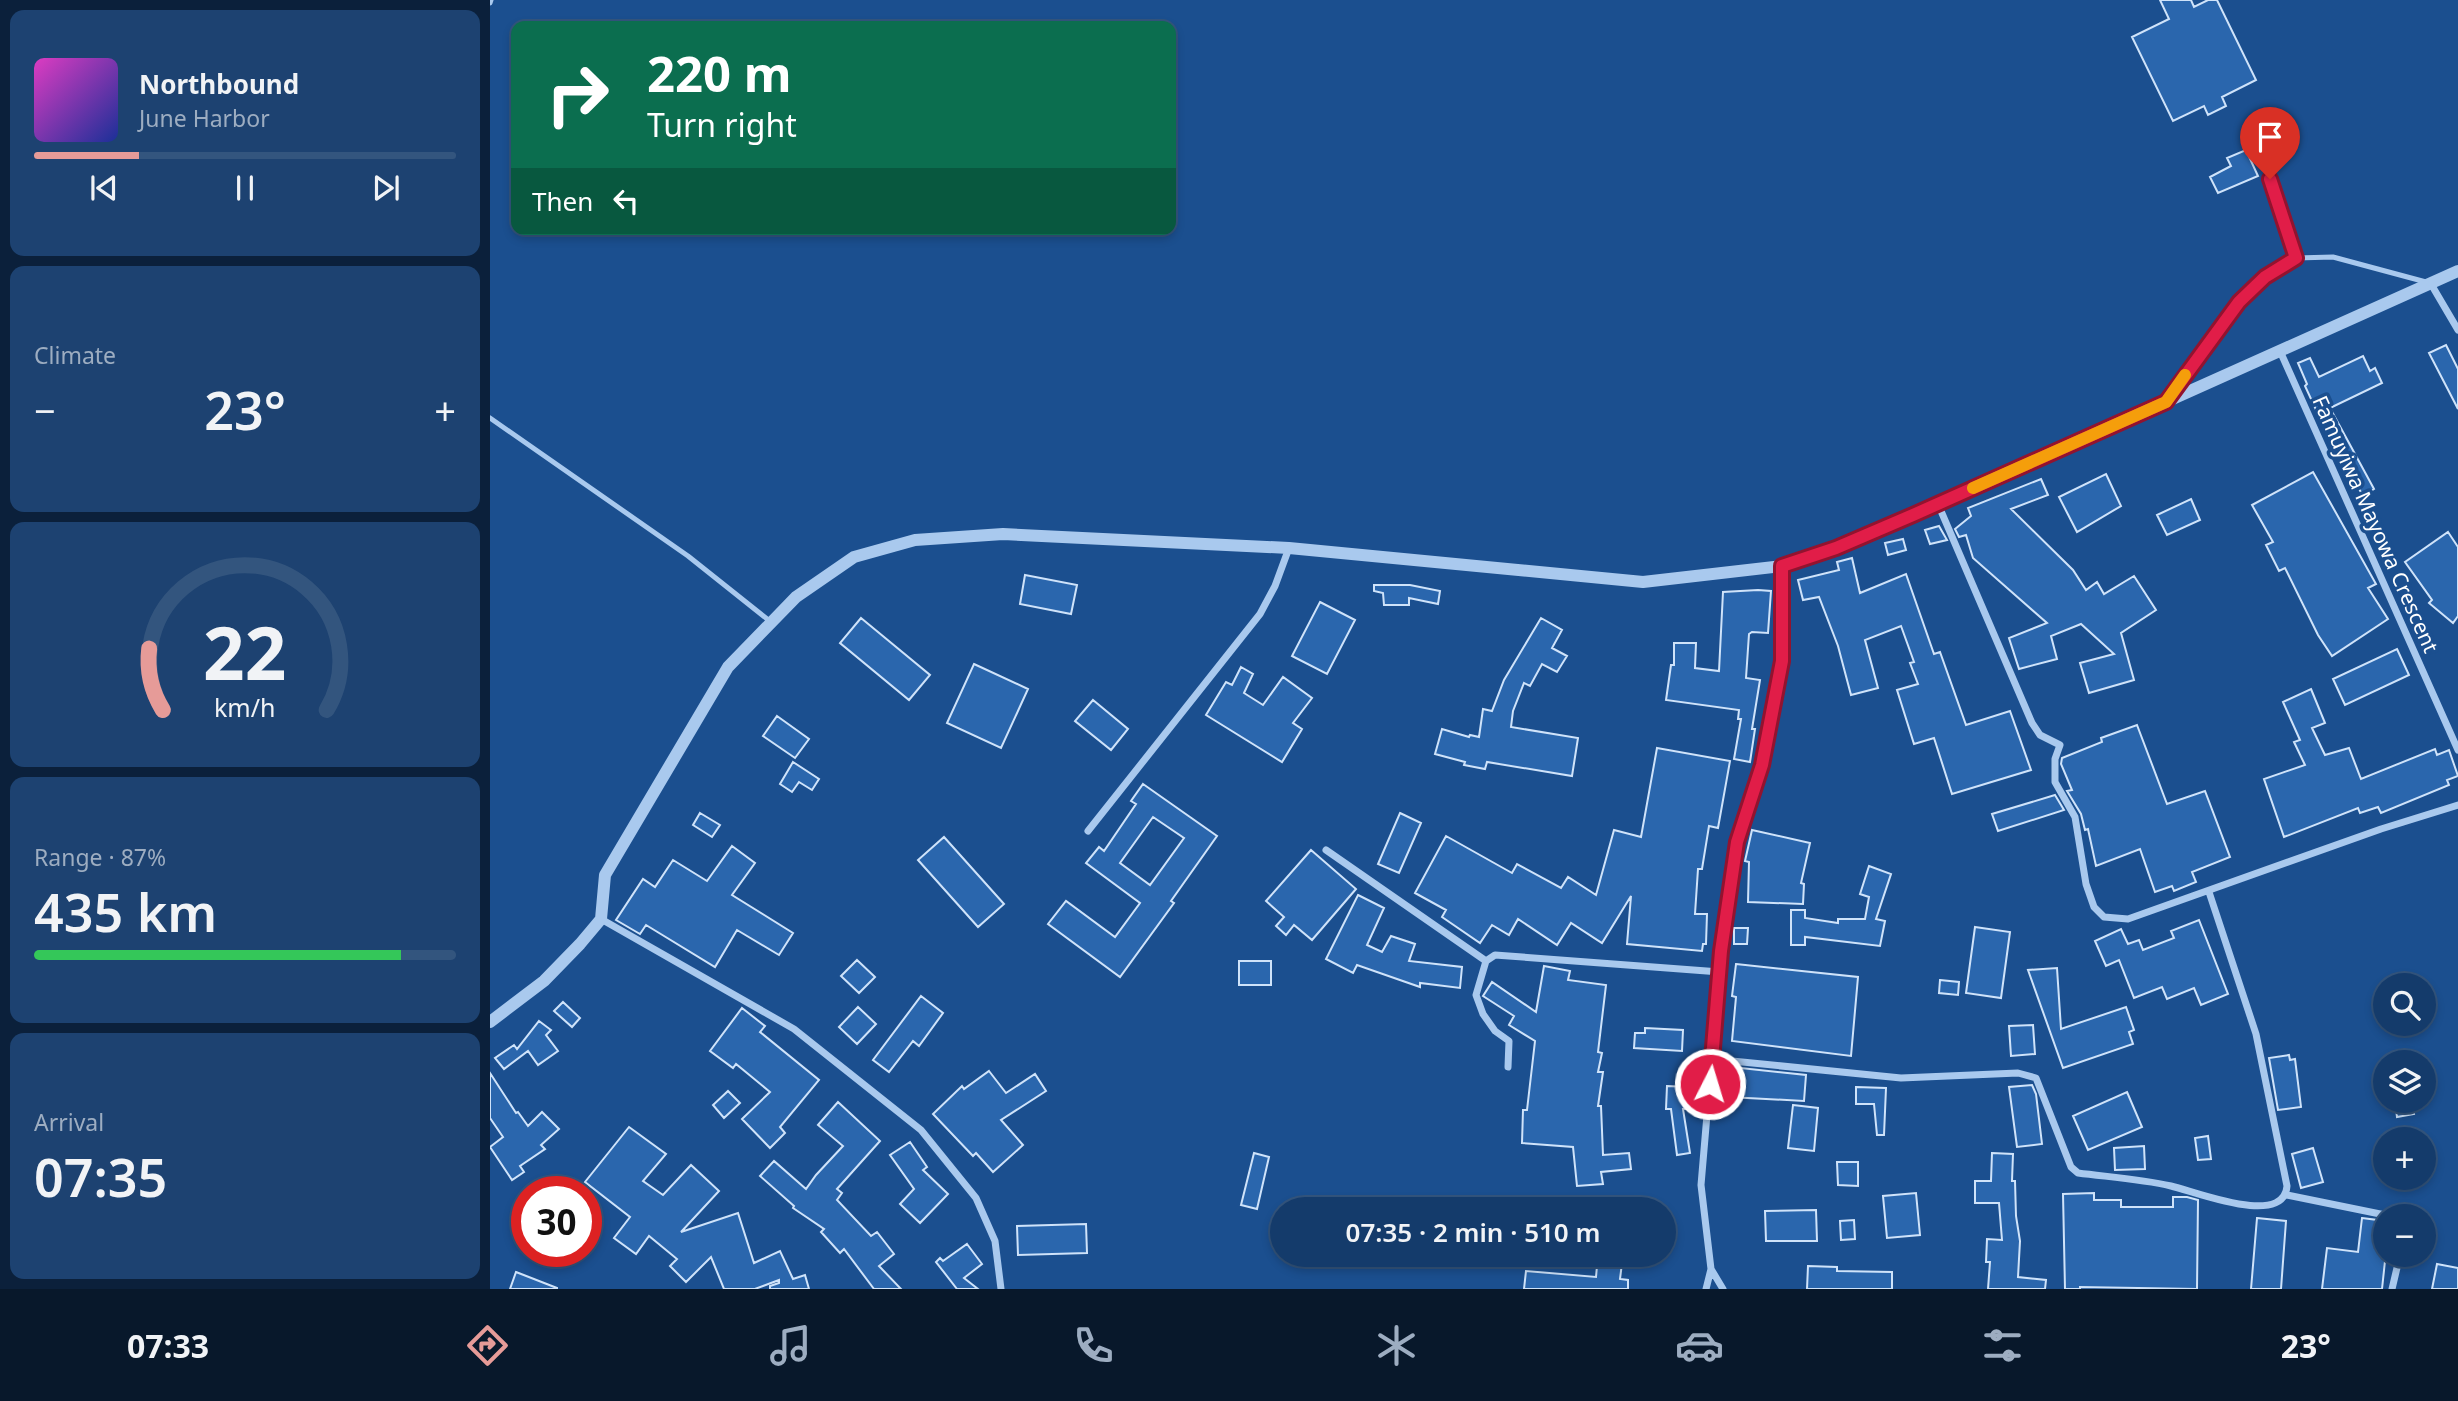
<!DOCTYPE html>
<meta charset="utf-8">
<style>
:root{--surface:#143b6b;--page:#1d4271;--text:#f1f3f6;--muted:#9dadc1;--line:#33557e;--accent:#e69b98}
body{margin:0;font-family:"Noto Sans",sans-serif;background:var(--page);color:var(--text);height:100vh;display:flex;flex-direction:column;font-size:26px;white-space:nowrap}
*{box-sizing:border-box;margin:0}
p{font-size:23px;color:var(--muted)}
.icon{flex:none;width:38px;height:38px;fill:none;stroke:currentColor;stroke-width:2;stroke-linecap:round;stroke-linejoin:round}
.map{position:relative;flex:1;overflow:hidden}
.panel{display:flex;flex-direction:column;gap:10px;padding:10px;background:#0b203b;width:490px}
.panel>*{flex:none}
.hud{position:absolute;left:21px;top:21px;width:665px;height:214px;border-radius:14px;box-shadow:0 4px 10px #0003,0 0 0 2px var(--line);background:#0b6e4f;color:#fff;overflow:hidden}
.buttons{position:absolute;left:1883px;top:973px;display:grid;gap:14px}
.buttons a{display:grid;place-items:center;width:63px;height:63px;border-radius:50%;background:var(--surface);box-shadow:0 4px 10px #0003,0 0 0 2px var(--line);font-size:35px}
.speed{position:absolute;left:21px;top:1176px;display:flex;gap:14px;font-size:35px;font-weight:700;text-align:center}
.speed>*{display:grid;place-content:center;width:91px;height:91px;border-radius:50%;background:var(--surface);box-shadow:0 4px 10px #0003,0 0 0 2px var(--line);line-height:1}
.speed .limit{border:10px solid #d22;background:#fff;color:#111}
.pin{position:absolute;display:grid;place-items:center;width:60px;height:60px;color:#fff;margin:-72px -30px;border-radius:50% 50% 50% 0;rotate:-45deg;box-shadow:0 0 7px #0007}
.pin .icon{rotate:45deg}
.me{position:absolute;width:77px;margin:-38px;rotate:5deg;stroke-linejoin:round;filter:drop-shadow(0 0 5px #0008)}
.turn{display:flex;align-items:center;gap:24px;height:147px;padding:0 21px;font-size:32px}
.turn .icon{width:91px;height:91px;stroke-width:2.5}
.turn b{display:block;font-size:49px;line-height:60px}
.then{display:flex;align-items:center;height:66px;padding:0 21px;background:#0003;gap:14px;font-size:26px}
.big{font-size:52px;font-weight:600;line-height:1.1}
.panel .card{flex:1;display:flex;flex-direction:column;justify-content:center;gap:10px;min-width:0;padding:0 24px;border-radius:14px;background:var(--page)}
.panel .dial{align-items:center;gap:0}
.dial svg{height:182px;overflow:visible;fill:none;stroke:var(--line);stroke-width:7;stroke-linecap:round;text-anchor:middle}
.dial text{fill:var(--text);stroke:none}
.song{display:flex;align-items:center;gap:21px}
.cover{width:84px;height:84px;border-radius:10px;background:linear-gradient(135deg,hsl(310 70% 55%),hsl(230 70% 35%))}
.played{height:7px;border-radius:4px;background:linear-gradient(90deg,var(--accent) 25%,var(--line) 25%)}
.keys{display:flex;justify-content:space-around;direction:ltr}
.heat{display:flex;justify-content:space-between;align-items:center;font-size:38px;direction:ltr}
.charge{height:10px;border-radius:5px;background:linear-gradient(90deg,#34c759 87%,var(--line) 0)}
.trip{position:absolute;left:780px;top:1197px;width:406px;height:70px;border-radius:35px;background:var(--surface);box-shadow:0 4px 10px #0003,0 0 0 2px var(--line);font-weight:600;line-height:70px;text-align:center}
.dock{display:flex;height:112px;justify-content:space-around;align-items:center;background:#08182b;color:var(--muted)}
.dock .icon{width:49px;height:49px}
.dock .current{color:var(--accent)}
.dock b{font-size:32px;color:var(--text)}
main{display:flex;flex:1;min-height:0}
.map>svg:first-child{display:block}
.building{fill:#2a66ad;stroke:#cfe3fa;stroke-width:2;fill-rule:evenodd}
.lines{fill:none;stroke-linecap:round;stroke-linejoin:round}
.service{stroke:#a9c9ee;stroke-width:5}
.minor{stroke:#a9c9ee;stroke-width:7}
.tertiary{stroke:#a9c9ee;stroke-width:12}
.route-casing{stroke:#92132f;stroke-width:18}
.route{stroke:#e11d48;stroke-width:12}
.slow{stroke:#f59e0b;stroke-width:12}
.labels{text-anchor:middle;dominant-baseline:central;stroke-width:7;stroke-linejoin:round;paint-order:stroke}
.street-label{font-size:21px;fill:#fff;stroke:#1b4f8f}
</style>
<main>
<section class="panel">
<div class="card">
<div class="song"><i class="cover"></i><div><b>Northbound</b><p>June Harbor</p></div></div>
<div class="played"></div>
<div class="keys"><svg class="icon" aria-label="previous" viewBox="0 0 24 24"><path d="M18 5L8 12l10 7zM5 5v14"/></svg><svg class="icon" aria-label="pause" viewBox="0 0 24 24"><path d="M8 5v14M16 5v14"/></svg><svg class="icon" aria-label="next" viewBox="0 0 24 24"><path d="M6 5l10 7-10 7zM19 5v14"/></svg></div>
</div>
<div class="card"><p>Climate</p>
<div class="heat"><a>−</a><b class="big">23°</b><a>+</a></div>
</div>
<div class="card dial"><svg viewBox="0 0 100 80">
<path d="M14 69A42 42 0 1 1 86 69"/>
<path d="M14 69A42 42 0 0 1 8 42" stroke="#e69b98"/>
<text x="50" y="56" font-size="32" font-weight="700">22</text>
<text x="50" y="72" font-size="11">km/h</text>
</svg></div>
<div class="card"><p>Range · 87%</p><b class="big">435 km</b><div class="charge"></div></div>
<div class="card"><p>Arrival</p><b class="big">07:35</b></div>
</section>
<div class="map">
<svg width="1968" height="1289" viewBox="0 0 1968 1289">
<rect width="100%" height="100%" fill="#1b4f8f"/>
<path class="building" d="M1670,0H1701L1704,7L1718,0H1727L1766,80L1732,97L1736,106L1718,115L1714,106L1683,121L1642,37L1679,19Z
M1756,150L1768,176L1728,193L1720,177L1741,166L1737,158Z
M1956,345L1968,369V409L1939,353Z
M1873,356L1880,371L1885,368L1892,383L1840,408L1884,489L1873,496L1828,414L1815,386L1817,384L1808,363L1820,358L1829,377Z
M1823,472L1886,584L1878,588L1898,619L1842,656L1828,635L1795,568L1789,571L1776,545L1783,542L1762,505Z
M1616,474L1631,506L1587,532L1569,497Z
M1551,479L1558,495L1521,509L1583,570L1596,590L1607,582L1614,594L1644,576L1666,610L1631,633L1644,680L1599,693L1590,663L1624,654L1591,624L1561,636L1567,659L1529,669L1519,638L1557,623L1483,558L1476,535L1469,537L1465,529L1481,516L1478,508Z
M1701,499L1710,520L1677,535L1667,515Z
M1449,526L1457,540L1440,544L1435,530Z
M1958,532L1968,547V616L1963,623L1939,603L1942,600L1915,562Z
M1413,539L1416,550L1398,555L1395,543Z
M1362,558L1370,593L1416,574L1444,654L1450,652L1476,725L1520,711L1541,770L1462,794L1444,738L1424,744L1407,690L1428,684L1420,663L1424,662L1411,626L1375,640L1388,688L1361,695L1348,646L1329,597L1313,600L1308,580L1349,570L1347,562Z
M535,575L587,585L581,614L530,604Z
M884,585H920L950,591L948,604L919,598V605H894L893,593L884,591Z
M1268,590L1281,591L1278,633L1262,632L1259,634L1256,678L1270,680L1262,729H1265L1260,762L1244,759L1251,719H1248L1249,710L1176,700L1181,665H1184V643H1206L1205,668L1229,671L1233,592Z
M830,602L865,620L837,674L802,656Z
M371,618L440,675L419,700L350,643Z
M1051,618L1072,630L1062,648L1077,656L1067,672L1052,664L1040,686L1034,683L1023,711L1021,727L1088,738L1082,776L997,762L995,769L974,765L975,762L945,754L952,729L979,737L980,735L989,737L993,709L1002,711L1014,680Z
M1907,649L1919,675L1855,705L1843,679Z
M484,664L538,689L511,748L457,723Z
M751,667L763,674L754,693L773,705L793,677L822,698L803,723L812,729L792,762L716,715L736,682L742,685Z
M1821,689L1835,723L1822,728L1835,755L1859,748L1871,779L1945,749L1947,755L1959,750L1968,776L1957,780L1959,785L1891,813L1888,807L1870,813L1868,808L1794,837L1774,779L1815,765L1804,742L1810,740L1793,702Z
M603,700L638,729L621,750L585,721Z
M287,716L319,739L305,758L273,736Z
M1647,725L1677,804L1715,791L1740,857L1702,872L1706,882L1684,891L1682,886L1665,892L1650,849L1606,866L1598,829L1595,830L1591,814L1577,791L1582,790L1571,764L1572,758L1612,742L1611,738Z
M1167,748L1240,761L1228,828L1219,826L1212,869H1208L1205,914H1217L1216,944H1213L1212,951L1137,944L1141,896L1112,943L1081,923L1067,945L1028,919L1019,935L1002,925L990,943L952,917L956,910L925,893L956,836L1022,873L1027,864L1071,888L1078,877L1106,895L1124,830L1151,837Z
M303,762L329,779L322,790L309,782L302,792L290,784Z
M653,784L727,836L681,901L684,903L630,977L558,924L576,901L625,937L650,903L596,863L609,847L614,851L646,804L641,801ZM663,817L694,838L660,885L630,863Z
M1565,795L1574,810L1508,831L1502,814Z
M210,813L230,825L222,837L203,825Z
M910,813L931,823L909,873L888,864Z
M1262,830L1320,843L1311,883L1314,884L1313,904L1258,902L1259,862L1255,861Z
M454,837L514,904L488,927L428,860Z
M242,846L265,863L242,895L303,933L289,955L247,930L225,967L156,925L150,934L126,920L153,879L165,887L183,860L217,881Z
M821,850L866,889L822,940L804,925L796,935L786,926L794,917L776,901Z
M1379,866L1401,874L1386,919L1395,921L1390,946L1315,937V945H1301V910H1315V918L1348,923V919H1375L1379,897L1370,894Z
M868,895L894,908L877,945L892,952L901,936L925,944L919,961L972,967L970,988L930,983V987L867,965L863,973L836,959Z
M1709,920L1738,994L1711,1005L1704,988L1677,999L1672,987L1644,998L1629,960L1616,966L1605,941L1631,929L1638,944L1649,940L1653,950L1684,938L1681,931Z
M1485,927L1520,932L1511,998L1476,993Z
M1244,928H1258L1257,944H1244Z
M367,960L385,977L369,993L351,976Z
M749,961H781V985H749Z
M1246,964L1368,977L1361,1056L1242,1041L1246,997L1242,996Z
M1054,966L1080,971L1078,980L1116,985L1108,1052L1112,1053L1108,1072H1113L1108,1106H1111L1113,1155L1139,1153L1141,1169L1111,1172L1113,1184L1087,1186L1083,1147L1032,1143L1033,1110H1037L1045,1041L1019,1025L1024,1016L993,996L1002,982L1046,1012Z
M1567,968L1571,1029L1636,1007L1644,1030L1639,1032L1643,1044L1573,1068L1538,970Z
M1450,980L1469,982L1468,995L1449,993Z
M431,996L453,1013L429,1046L423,1041L399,1072L383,1060Z
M73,1002L90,1018L82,1027L64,1011Z
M368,1007L386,1024L367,1044L349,1027Z
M252,1008L275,1026L270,1032L329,1080L290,1127L295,1133L280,1148L252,1119L280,1092L246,1064L243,1068L220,1051Z
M49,1021L61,1030L56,1035L68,1051L48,1065L38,1051L14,1069L5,1058L24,1045L27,1049Z
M1543,1025L1545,1054L1521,1056L1519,1026Z
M1155,1028L1193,1030L1192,1051L1144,1048L1145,1033H1155Z
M1799,1055L1800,1060L1805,1059L1811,1107L1788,1110L1779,1058Z
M1232,1066L1316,1075L1314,1101L1239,1097L1240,1084H1231Z
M499,1071L516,1093L545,1074L556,1091L511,1120L533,1145L503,1172L486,1153L483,1156L443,1114L472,1086L474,1089Z
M0,1073L26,1113L28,1112L38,1126L52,1112L69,1129L51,1145L55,1149L30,1166L34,1172L22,1180L0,1147L13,1137L0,1118Z
M1542,1085L1546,1094L1552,1144L1527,1147L1519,1087Z
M1177,1086L1197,1087L1196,1109H1193L1200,1153L1187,1155L1181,1109H1176Z
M1366,1087L1396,1088L1394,1135H1387L1384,1104H1366Z
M238,1091L250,1103L234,1118L223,1105Z
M1637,1092L1652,1127L1598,1150L1583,1116Z
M1905,1101H1922L1924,1114L1907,1117Z
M348,1102L390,1141L347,1189L352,1193L347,1200L381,1236L387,1232L404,1254L389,1266L411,1289H384L354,1249L350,1253L331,1232L334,1229L303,1208L304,1206L270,1176L284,1161L316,1189L326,1175L353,1146L328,1125Z
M1303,1105L1328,1108L1324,1151L1298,1148Z
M139,1127L176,1154L153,1181L173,1195L201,1165L229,1191L191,1232L248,1213L264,1263L290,1251L303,1279L315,1275L319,1289H280V1286L289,1283V1280L265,1289H234L221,1257L196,1282L180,1266L187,1259L159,1236L146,1254L124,1238L140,1217L95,1182Z
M1718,1136L1721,1159L1708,1160L1705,1138Z
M420,1142L437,1167L433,1170L458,1194L430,1223L410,1204L424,1189L400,1155Z
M1654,1146L1655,1169L1625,1170L1624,1148Z
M1823,1148L1833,1182L1811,1188L1802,1154Z
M764,1153L779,1157L767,1209L751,1205Z
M1502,1153L1523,1154L1522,1181H1525L1526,1216L1530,1241L1528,1277L1556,1280L1555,1289H1498L1500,1262H1496L1497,1239L1512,1240L1509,1203H1485V1181H1501Z
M1347,1162H1368V1186L1348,1185Z
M1426,1193L1430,1235L1397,1238L1393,1196Z
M1604,1193V1200H1631V1207H1683V1197H1697L1708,1200L1707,1289L1590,1287V1289H1575L1573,1194Z
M1326,1210L1327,1241H1276L1275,1211Z
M1767,1218L1796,1221L1791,1289H1761Z
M1872,1218L1895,1221V1261L1892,1289H1832L1837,1248L1868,1252Z
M1364,1220L1365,1239L1351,1240L1350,1221Z
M596,1224L597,1253L528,1255L527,1226Z
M477,1244L492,1264L474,1278L488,1289H467L446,1262L450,1258L453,1261Z
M1108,1255H1133L1130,1279L1138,1280V1289H1034L1036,1271L1106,1277Z
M1947,1264L1968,1268V1289H1942Z
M1318,1266L1347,1267V1271L1402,1272V1289H1317Z
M26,1272L67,1288V1289H20Z"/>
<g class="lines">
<path class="service" d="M0,3L1,0
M1761,133L1781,179L1806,258
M1680,397L1749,302L1775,277L1806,258L1843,257L1936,282
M0,418L198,556L281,622"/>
<path class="minor" d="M1941,284L1968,330
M1790,351L1968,750
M1448,504L1542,723L1550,735L1570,745L1565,759V782L1585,817L1596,884L1604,907L1614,917L1638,919L1891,829L1968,805
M598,831L770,614L785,586L799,548
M836,850L996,961
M111,919L304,1029L431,1130L486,1198L505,1241L511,1289
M1222,1059L1411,1078L1528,1073L1546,1078L1581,1167L1588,1173C1619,1177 1651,1179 1681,1186C1704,1191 1794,1228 1797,1186L1766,1034L1719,892
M1018,1067L1019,1041L1005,1031L993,1014L986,995L996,961L1005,955L1230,972
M1797,1195L1900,1216
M1216,1289L1221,1269
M1233,1289L1221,1269L1211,1185L1231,951L1247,842L1272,765L1292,661V566
M1902,1289L1910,1255"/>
<path class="tertiary" d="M0,1022L54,981L90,944L111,919L115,875L238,667L306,597L364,557L425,540L513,534L799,548L1153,582L1292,566L1346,548L1448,504L1968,271"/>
</g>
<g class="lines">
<defs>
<path id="route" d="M1220,1084L1231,951L1247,842L1272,765L1292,661V566L1346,548L1423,515L1676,402L1749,302L1775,277L1806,258L1780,179"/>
</defs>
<use href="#route" class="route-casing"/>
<use href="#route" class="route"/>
<path class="slow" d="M1483,488L1676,402L1695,375"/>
</g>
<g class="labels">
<g class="street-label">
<text transform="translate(1886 524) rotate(66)">Famuyiwa Mayowa Crescent</text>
</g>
</g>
</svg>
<div class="buttons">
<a><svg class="icon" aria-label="search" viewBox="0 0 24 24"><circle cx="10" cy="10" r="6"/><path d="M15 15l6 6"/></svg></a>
<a><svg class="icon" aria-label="layers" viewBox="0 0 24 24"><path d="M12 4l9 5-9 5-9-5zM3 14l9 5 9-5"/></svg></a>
<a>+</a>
<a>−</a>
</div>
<div class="speed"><div class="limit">30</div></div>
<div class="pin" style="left:1780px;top:179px;background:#d93025"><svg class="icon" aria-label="arrive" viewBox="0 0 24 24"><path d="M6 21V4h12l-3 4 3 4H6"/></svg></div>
<svg class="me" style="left:1220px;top:1084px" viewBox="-20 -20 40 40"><circle r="17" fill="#e11d48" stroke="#fff" stroke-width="3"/><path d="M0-11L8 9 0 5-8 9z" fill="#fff"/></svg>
<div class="trip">07:35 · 2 min · 510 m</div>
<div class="hud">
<div class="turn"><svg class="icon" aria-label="right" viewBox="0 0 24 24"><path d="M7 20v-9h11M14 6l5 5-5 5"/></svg><div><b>220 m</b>Turn right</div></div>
<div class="then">Then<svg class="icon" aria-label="left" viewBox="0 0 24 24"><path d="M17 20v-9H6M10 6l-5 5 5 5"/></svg></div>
</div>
</div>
</main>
<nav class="dock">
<b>07:33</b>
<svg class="icon current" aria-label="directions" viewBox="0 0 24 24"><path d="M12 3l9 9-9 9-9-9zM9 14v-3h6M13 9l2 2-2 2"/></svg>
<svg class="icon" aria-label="music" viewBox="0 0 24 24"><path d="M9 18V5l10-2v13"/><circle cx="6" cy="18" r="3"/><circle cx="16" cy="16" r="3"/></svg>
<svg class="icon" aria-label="phone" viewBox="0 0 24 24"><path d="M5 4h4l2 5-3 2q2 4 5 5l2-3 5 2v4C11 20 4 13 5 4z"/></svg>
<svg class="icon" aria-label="climate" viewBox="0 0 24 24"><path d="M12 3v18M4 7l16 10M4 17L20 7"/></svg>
<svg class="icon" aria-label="car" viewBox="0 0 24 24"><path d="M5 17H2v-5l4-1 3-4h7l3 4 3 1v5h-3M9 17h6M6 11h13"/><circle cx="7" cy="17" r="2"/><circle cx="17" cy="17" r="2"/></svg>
<svg class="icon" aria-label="filters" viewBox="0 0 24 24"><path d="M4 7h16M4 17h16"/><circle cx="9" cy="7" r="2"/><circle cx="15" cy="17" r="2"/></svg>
<b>23°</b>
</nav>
